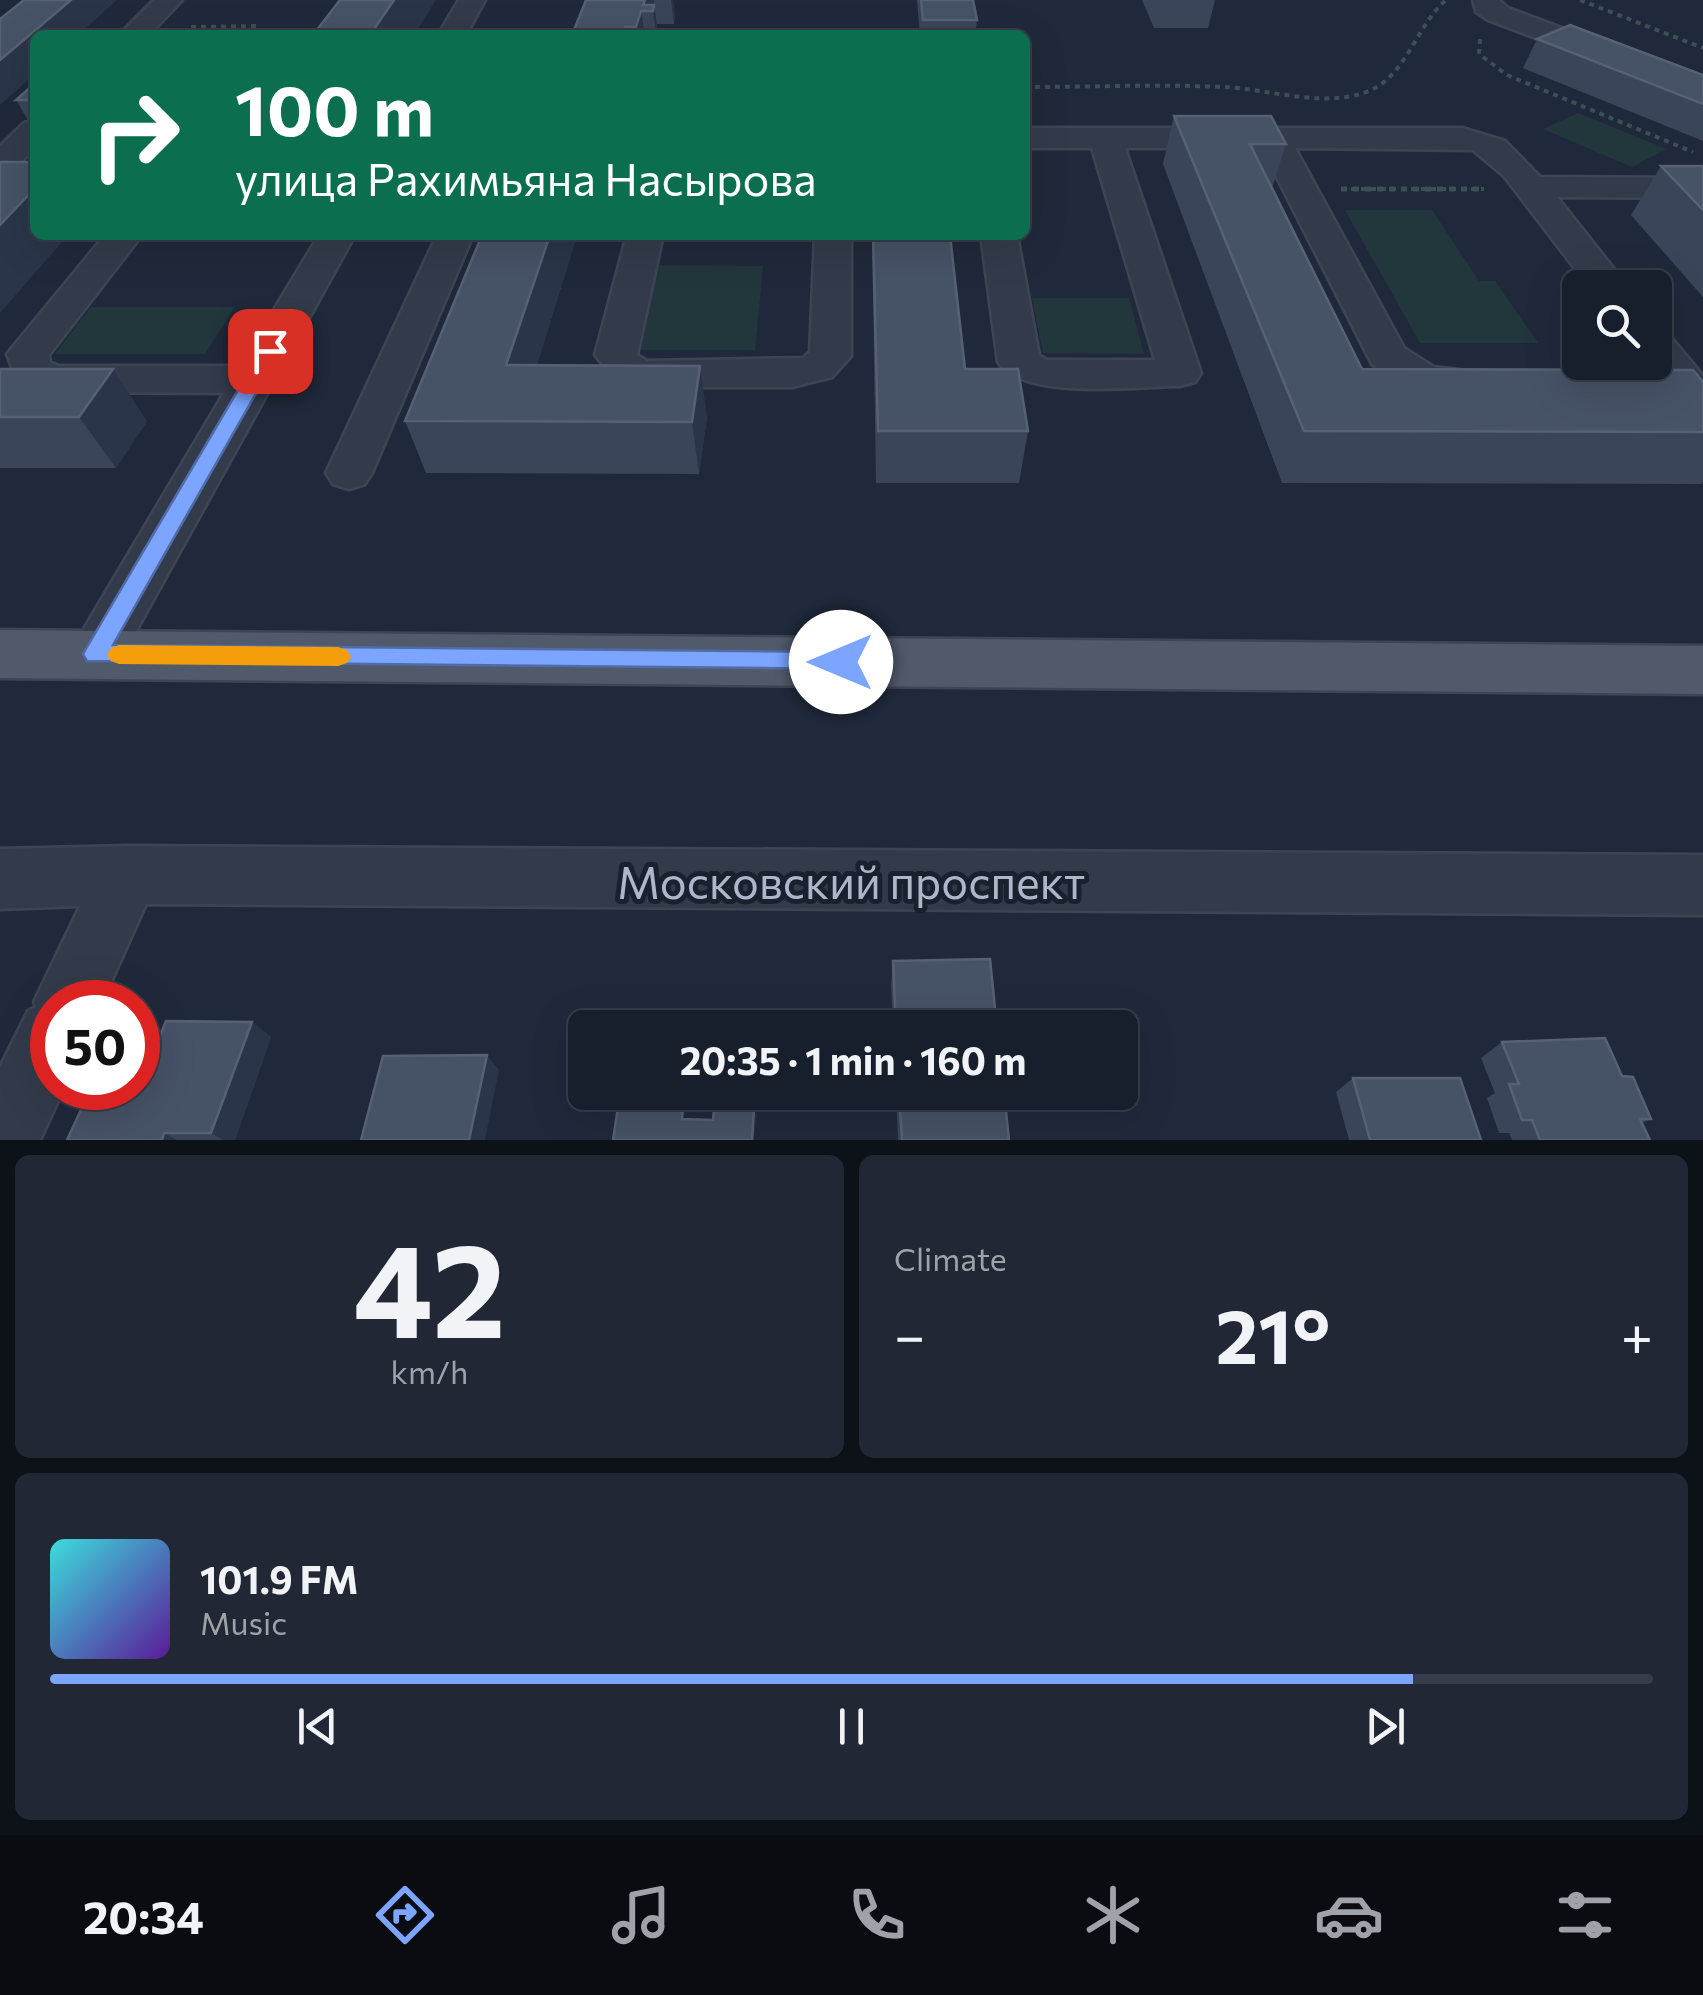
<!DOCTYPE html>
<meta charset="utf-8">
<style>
:root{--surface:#181f2c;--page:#212734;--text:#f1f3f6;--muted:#9fa2a9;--line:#363d48;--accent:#7ba5ff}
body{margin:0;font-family:Commissioner,sans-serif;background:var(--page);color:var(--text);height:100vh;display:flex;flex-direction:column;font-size:38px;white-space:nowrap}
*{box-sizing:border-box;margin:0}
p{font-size:32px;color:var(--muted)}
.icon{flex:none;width:55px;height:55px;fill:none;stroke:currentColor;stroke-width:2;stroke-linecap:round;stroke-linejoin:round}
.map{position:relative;height:1140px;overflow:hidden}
.side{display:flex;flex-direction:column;gap:15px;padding:15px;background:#0d1118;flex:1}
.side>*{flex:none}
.hud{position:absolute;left:30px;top:30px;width:1000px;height:210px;border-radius:15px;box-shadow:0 10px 40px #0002,0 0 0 2px var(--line);background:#0b6e4f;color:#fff;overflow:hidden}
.controls{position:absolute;left:1562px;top:270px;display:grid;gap:20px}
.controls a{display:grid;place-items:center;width:110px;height:110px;border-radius:15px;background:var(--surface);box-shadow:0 10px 40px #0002,0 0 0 2px var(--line);font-size:50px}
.speed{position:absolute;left:30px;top:980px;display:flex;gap:20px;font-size:50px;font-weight:700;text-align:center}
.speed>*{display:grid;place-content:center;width:130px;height:130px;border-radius:50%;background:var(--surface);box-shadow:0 10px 40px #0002,0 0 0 2px var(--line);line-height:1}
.speed .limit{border:15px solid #d22;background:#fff;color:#111}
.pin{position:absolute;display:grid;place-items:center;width:85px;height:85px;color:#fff;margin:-42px;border-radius:20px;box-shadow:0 5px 15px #0006}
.me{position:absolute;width:110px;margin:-55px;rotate:270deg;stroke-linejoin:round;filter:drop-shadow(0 0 8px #0008)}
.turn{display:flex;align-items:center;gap:35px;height:210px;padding:0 40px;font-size:45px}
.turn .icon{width:130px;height:130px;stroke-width:2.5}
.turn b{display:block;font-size:70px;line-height:85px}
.big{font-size:75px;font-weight:700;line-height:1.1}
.side .card{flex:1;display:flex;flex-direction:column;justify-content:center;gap:15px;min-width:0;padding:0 35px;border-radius:15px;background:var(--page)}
.side .dial{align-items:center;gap:0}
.dial b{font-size:130px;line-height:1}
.song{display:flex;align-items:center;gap:30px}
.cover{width:120px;height:120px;border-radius:15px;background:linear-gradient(135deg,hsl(180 70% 55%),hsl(270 70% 35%))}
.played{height:10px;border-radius:5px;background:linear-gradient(90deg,var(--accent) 85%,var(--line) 85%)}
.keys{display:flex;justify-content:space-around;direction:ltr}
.heat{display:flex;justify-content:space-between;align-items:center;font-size:55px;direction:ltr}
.side .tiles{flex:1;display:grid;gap:15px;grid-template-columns:1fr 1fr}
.card:last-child{grid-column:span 2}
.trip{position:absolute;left:568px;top:1010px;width:570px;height:100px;border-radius:15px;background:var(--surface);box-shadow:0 10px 40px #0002,0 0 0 2px var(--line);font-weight:700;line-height:100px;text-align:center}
.dock{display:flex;height:160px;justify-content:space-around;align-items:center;background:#0a0c12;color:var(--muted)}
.dock .icon{width:70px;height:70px}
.dock .current{color:var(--accent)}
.dock b{font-size:45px;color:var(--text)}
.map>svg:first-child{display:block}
.green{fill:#22373c}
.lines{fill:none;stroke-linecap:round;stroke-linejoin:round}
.minor-casing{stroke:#3d4554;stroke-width:5}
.major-casing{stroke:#3d4554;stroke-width:5}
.path-far1{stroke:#3a5054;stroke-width:4;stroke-dasharray:5 5;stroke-linecap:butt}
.path{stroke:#3a5054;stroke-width:5;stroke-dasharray:6 6;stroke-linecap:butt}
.minor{fill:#333b4b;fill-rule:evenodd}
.major{fill:#515a6b;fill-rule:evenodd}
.wall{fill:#3a455a}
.shaded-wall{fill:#2a3549}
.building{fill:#465266;stroke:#566175;stroke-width:2.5}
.route{fill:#7ba5ff;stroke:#506ba6;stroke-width:2.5}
.slow{fill:#f59e0b}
.labels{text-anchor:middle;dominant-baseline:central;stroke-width:10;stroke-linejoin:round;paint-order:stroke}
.near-street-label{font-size:45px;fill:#aeb6c7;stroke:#19212f}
</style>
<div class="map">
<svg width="1703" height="1140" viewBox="0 0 1703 1140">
<rect width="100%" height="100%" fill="#20293b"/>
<path class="green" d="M1578,113L1666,149L1632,167L1543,129Z
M1345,210H1432L1479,281H1495L1538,343H1420Z
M652,265L763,266L755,350H634Z
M1032,298H1129L1144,354L1043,353Z
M91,307H235L205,354H55Z"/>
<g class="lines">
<defs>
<path id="minor" d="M154,0H182L149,35H119Z
M459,0H485L466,35H438Z
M1473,0H1499L1508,8L1703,81V101L1488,20L1476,12Z
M35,120V148L12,171L0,174V146L24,123Z
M1025,128H1462L1505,141L1540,177L1703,178V198L1557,197L1629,288H1590L1504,176L1473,150L1295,148L1404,348L1434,367L1484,373L1490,383L1484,393C1446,403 1401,392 1372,364L1262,148H1125L1201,373L1195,382L1180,386C1136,386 1024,401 998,362L981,235H1017L1039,355L1047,360H1155L1092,148H1025Z
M105,235H142L49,355L50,362L58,366H240L319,235H355L115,669L96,676L77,669L69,654L224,393L53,392L16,379L7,354Z
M437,235H473L372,473L365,484L349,489L333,484L326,473Z
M627,235H663L637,355L647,361L803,358L810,352L815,235H851V356L832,377L792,387H647L614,378L595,355Z
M1655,331L1669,335L1703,376V418L1688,414L1648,362H1655Z
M128,846L1703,855V915L146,904L102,1002H52V1088H64L40,1140H0V1067L28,1011L36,1007L34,1002L80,906L0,909V849Z"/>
<path id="major" d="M0,630L1703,646V694L0,678Z"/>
</defs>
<use href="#minor" class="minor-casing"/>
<use href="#major" class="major-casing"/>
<path class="path-far1" d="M1580,0L1703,48
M191,27L258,26L253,35
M1480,39L1479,54L1507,75L1693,152
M1025,87C1091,87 1158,84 1224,87C1270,89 1331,111 1375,88C1407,71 1418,24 1446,0
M1341,189H1484"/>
<path class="path" d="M1341,189H1484"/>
<use href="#minor" class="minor"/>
<use href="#major" class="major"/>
</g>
<path class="wall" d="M586,0H673L675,19L674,24H657L658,34L572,35Z
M917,0H973L977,20L975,35H920Z
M1142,0H1215L1208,28H1154Z
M1537,39L1703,75V141L1523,68Z
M35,83V132L16,100Z
M1174,116L1286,144L1272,188L1362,369L1703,382V481L1701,484L1282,483L1163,164Z
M1661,166H1703V297L1631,215Z
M577,235L537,365L707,417L699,474L426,473L405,421Z
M872,235H950L965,369L1028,431L1019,483H876Z
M0,369L147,421L116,468H0Z
M893,961L997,1028H893L891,985Z
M252,1022L271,1037L235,1140H67L140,1085Z
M1502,1042L1622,1076L1651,1119L1642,1123L1650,1140H1512L1509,1133H1499L1487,1098L1495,1093L1481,1058Z
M1353,1078L1481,1140H1349L1336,1092Z
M896,1092H1004L1009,1140H898Z"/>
<path class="shaded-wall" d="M71,0H117L78,35H35V74L0,105V60Z
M394,0H436L414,35H370Z
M645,0H654L658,35H656L653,11L643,5Z
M671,0H673L675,19L674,24Z
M641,11L645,35H638L636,27Z
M35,188V235H68L0,313V225Z
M550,235H577L521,417L506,365Z
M700,366L707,417L699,474L692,422Z
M113,369L147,421L116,468L79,417Z
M252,1022L271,1037L235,1140H223L211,1133Z
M487,1055L499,1070L485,1140H469Z
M754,1109L756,1116L754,1140H752Z
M164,1133L177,1140H162Z"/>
<path class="building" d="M24,0H71L0,60V19Z
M340,0H394L370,35H313Z
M586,0H645L643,5H654L653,11H641L636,27H625L624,33L706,35H572Z
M921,0H973L977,20H923Z
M1570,25L1703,75V104L1537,39Z
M710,30H724V35H709Z
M801,30H816L815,35H801Z
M35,83V100H16Z
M1174,116H1271L1286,144H1250L1362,369L1693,370L1703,382V432L1304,431Z
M0,162H35V188L0,225Z
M1661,166H1703V210Z
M482,235H550L506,365L700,366L692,422L405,421Z
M873,235H950L965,369H1018L1028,431H878Z
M0,369H113L79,417H0Z
M990,959L997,1028H896L893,961Z
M166,1021L252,1022L211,1133H164L162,1140H67L91,1088H138V1085H140Z
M1605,1038L1622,1076L1633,1077L1651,1119H1640L1650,1140H1540L1532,1120H1522L1509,1084H1519L1502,1042Z
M487,1055L469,1140H361L383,1056Z
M1353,1078H1460L1481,1140H1370Z
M899,1092H1004L1009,1140H902Z
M618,1107L683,1108L682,1119L713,1120L714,1108L754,1109L752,1140H613Z"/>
<path class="route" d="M270,345L280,351L113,645L841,652L850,654L853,662L850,669L87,661L83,654L87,647L261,351Z"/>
<path class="slow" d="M119,645L338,647L347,650L351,657L347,663L338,666L119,664L111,661L107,655L111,648Z"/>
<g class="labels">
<g class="near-street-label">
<text x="851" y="880">Московский проспект</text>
</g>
</g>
</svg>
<div class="controls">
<a><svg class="icon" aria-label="search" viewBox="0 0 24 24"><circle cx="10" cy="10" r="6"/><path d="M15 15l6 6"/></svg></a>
</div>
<div class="speed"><div class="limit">50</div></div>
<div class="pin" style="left:270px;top:351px;background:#d93025"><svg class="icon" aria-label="arrive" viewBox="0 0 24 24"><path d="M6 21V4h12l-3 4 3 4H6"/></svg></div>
<svg class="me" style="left:841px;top:662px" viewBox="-20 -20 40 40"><circle r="19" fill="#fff"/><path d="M0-13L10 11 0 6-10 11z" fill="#7ba5ff"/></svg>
<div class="trip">20:35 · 1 min · 160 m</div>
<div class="hud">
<div class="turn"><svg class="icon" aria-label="right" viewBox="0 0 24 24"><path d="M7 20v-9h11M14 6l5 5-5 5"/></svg><div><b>100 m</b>улица Рахимьяна Насырова</div></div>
</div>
</div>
<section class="side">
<div class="tiles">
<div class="card dial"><b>42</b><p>km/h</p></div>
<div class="card"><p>Climate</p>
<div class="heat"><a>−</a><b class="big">21°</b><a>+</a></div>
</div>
<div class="card">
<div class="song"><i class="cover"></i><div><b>101.9 FM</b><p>Music</p></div></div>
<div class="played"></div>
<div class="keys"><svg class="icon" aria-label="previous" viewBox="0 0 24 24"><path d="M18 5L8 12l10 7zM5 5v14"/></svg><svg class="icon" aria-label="pause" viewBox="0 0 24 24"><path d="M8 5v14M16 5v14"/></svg><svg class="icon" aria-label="next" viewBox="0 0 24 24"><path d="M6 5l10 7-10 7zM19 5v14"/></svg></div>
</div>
</div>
</section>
<nav class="dock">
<b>20:34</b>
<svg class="icon current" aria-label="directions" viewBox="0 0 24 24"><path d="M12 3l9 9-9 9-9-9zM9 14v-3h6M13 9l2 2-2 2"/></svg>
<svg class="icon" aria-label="music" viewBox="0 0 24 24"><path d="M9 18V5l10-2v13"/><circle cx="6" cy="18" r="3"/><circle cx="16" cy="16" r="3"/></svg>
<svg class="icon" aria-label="phone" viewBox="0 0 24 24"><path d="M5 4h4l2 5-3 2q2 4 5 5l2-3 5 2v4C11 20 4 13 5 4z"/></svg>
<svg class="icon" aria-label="climate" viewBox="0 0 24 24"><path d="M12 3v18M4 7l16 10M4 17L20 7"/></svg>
<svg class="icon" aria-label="car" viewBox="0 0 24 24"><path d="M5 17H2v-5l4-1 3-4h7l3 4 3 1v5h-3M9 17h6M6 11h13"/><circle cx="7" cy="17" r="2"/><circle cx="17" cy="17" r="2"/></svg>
<svg class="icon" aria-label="filters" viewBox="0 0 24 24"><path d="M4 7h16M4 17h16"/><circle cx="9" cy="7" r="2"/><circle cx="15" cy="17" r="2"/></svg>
</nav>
